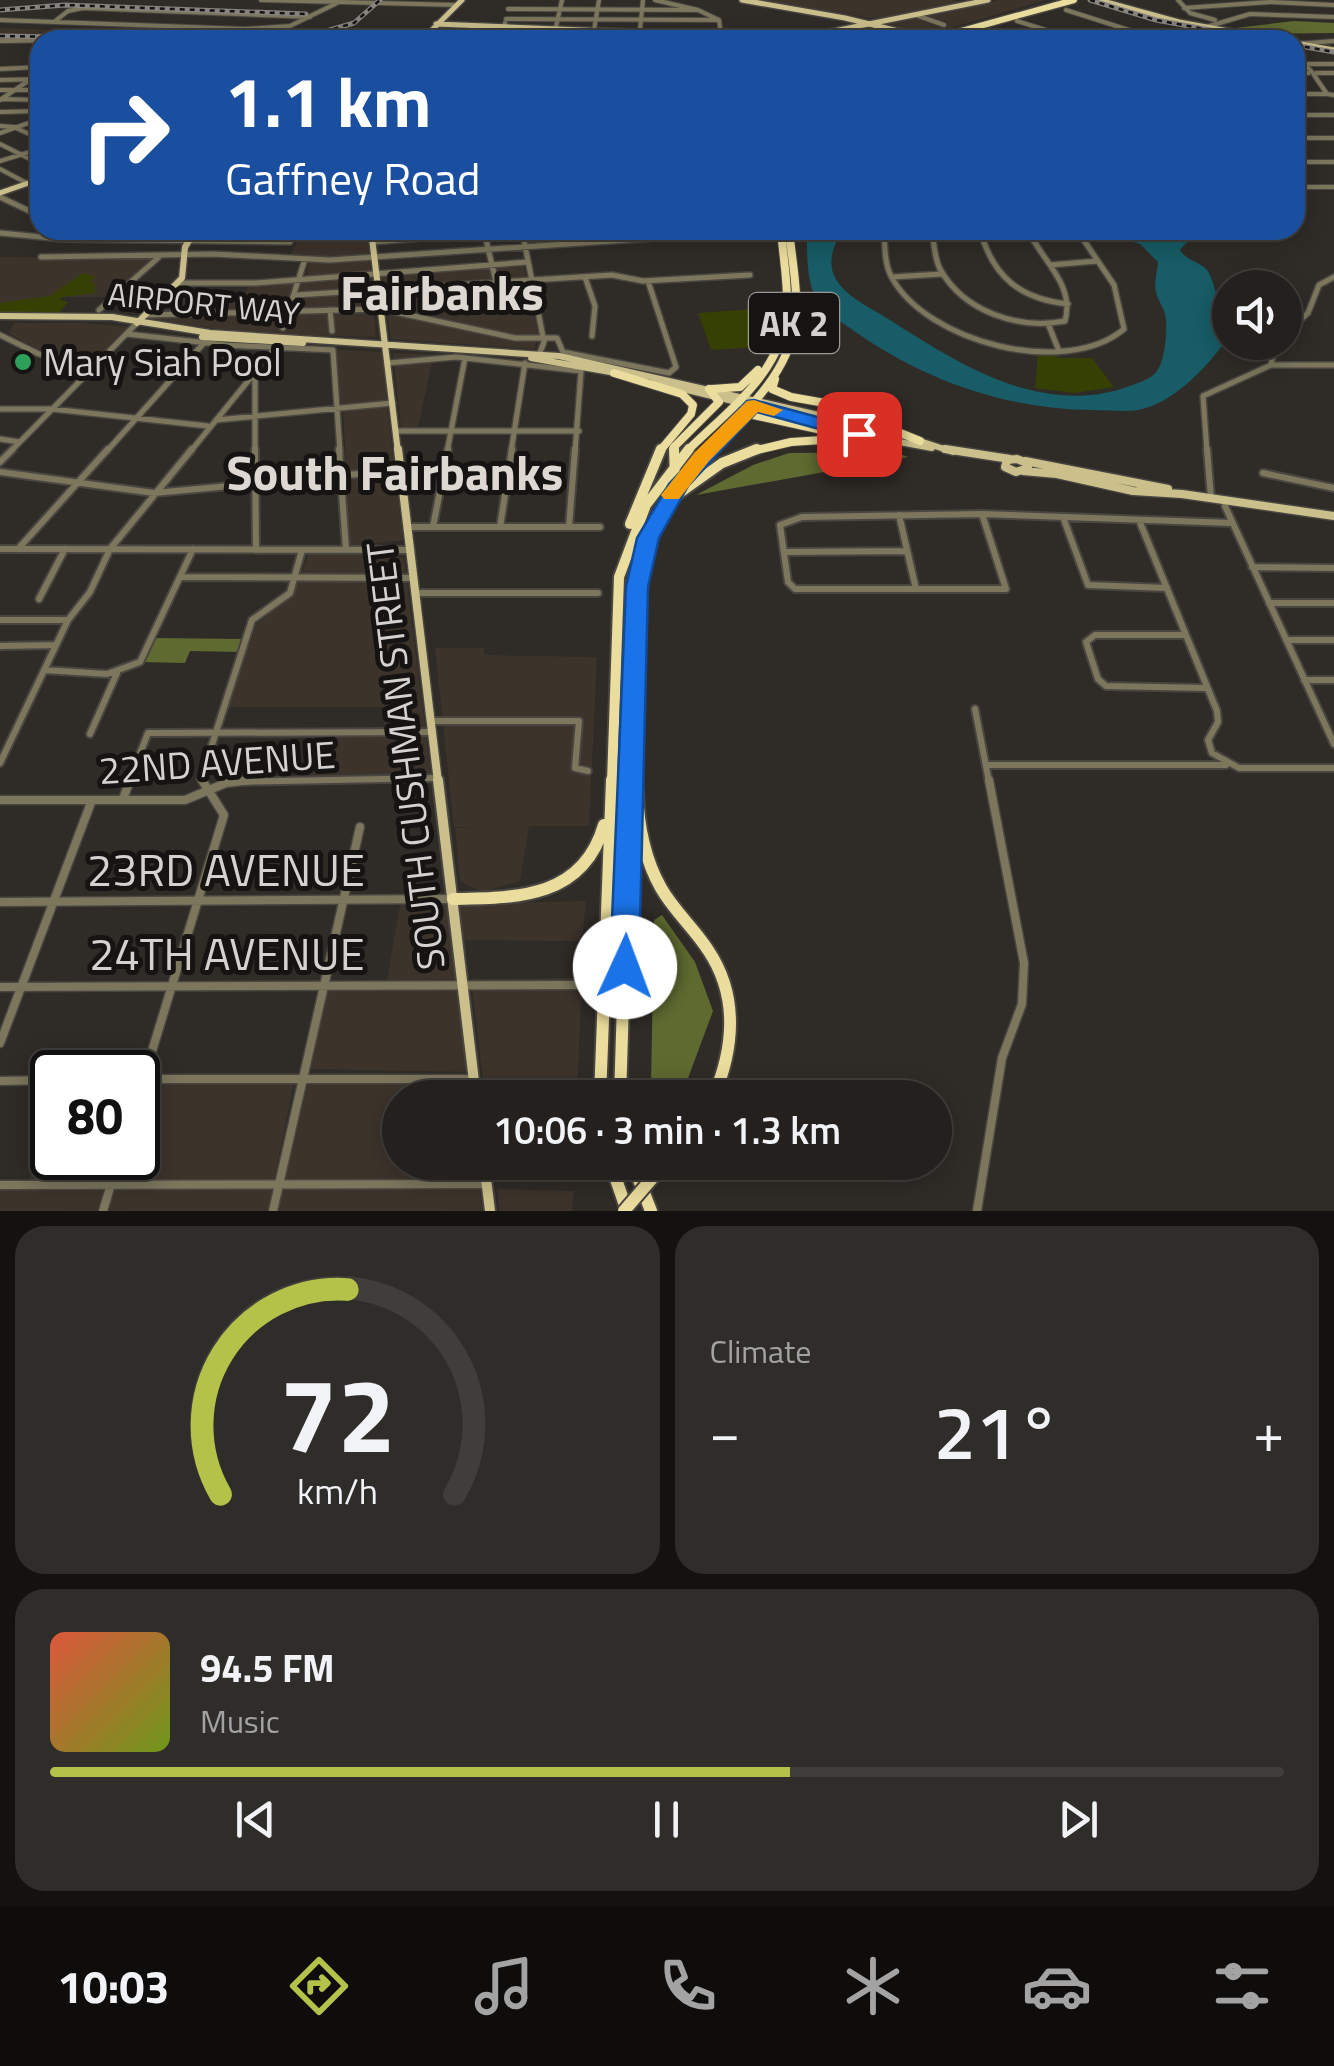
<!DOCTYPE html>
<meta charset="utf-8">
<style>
:root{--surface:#23201d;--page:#2f2d2a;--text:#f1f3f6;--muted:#a3a3a4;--line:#403e3b;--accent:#b5c24a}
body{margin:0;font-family:"Titillium Web",sans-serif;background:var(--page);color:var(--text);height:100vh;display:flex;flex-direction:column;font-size:38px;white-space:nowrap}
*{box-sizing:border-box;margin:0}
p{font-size:32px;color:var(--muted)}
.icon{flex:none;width:55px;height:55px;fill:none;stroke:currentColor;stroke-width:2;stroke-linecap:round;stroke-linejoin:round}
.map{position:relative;height:1211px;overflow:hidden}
.details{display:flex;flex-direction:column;gap:15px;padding:15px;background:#131210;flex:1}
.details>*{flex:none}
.hud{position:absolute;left:30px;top:30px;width:1275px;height:210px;border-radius:30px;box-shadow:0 5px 25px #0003,0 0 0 2px var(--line);background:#1a4fa0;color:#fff;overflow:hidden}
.fabs{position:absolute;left:1212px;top:270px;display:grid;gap:20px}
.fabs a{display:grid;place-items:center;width:90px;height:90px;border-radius:50%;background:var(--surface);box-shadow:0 5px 25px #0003,0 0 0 2px var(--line);font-size:50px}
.speed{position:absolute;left:30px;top:1050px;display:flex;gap:20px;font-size:50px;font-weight:700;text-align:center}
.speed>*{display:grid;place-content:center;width:130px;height:130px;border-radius:50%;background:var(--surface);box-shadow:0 5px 25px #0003,0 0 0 2px var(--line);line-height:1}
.speed .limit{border:5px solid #111;border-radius:15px;background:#fff;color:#111}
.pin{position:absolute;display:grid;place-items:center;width:85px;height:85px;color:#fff;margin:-42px;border-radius:20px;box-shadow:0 5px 15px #0006}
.me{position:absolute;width:110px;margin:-55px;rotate:2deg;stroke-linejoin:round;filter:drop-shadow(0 0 8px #0008)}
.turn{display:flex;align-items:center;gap:35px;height:210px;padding:0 30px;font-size:45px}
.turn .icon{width:130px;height:130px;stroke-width:2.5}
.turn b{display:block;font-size:70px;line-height:85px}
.big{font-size:75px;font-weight:600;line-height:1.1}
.details .widget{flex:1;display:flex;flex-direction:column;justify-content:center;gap:15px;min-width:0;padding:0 35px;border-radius:30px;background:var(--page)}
.details .dial{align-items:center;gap:0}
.dial svg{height:260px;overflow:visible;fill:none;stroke:var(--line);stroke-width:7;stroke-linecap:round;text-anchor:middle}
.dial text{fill:var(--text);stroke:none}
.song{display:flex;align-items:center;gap:30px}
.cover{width:120px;height:120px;border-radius:15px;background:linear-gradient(135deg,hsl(10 70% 55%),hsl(80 70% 35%))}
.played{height:10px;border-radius:5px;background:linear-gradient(90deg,var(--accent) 60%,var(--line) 60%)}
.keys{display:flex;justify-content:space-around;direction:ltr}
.heat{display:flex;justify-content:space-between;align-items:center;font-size:55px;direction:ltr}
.details .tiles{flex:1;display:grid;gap:15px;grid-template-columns:1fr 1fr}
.widget:last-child{grid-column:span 2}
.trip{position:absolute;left:382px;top:1080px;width:570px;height:100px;border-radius:50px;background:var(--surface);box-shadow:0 5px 25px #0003,0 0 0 2px var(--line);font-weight:600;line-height:100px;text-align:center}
.tab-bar{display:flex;height:160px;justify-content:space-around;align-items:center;background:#0e0d0c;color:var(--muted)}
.tab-bar .icon{width:70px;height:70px}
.tab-bar .active{color:var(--accent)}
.tab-bar b{font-size:45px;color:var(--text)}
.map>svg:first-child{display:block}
.built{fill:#3c332b}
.green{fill:#364003}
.forest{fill:#5e6a30}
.water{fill:#175c66}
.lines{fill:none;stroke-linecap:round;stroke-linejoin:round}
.minor-far3-casing{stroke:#494642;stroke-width:6}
.minor-far2-casing{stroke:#494642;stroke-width:8}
.minor-far1-casing{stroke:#494642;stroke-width:10}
.minor-casing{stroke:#494642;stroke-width:11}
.major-far3-casing{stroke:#494642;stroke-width:8}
.major-far2-casing{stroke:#494642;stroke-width:9}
.major-far1-casing{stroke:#494642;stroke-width:11}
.major-casing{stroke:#494642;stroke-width:14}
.highway-far3-casing{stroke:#494642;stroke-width:9}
.highway-far2-casing{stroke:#494642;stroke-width:10}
.highway-far1-casing{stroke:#494642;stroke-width:14}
.highway-casing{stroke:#494642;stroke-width:16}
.minor-far3{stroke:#7b765c;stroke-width:4}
.minor-far2{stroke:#7b765c;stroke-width:5}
.minor-far1{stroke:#7b765c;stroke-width:6}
.minor{stroke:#7b765c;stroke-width:8}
.major-far3{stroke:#cbc08b;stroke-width:5}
.major-far2{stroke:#cbc08b;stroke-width:6}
.major-far1{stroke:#cbc08b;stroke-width:8}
.major{stroke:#cbc08b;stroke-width:10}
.highway-far3{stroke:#eadd9d;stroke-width:6}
.highway-far2{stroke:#eadd9d;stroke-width:8}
.highway-far1{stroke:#eadd9d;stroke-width:10}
.highway{stroke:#eadd9d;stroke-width:12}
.rail-casing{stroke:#878380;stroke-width:5}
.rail{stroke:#161412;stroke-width:2.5;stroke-dasharray:5;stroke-linecap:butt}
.highway-bridge-casing{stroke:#494642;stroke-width:16;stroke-linecap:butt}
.highway-bridge{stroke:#eadd9d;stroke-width:12}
.route{fill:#1a73e8;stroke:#114b97;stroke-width:2.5}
.slow{fill:#f59e0b}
.leisure-dot{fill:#2e9e5b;stroke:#161412;stroke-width:4}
.labels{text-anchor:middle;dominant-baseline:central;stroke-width:10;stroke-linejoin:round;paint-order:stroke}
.far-street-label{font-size:32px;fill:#d4d1ce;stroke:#161412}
.shield{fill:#161412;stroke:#9b9896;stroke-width:2.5}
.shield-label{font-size:35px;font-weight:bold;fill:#d4d1ce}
.poi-label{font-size:38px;fill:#d4d1ce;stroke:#161412;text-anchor:start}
.street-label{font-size:38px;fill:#d4d1ce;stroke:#161412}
.near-street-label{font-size:45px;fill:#d4d1ce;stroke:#161412}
.far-town-label{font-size:48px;font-weight:bold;fill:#ded8d3;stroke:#161412}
.district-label{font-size:48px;font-weight:bold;fill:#ded8d3;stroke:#161412}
</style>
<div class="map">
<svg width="1334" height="1211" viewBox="0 0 1334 1211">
<rect width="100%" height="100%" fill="#2f2b27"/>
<path class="built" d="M760,0H952L962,2L876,19Z
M999,0H1046L934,33H921L885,23Z
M0,28L232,37L0,39Z
M303,230H367L376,337L253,334L151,319L169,297H242L250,285L307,278L309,257L290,255Z
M0,257L153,258L111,297H35L31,303H0Z
M523,264L538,334L534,349L391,339L382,276Z
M14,323H84L129,327L95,361L37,349L8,333Z
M336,350L383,352L387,401L341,406Z
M393,353L443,355L433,357L418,428H401Z
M387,405L403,540L350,546L343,409Z
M309,553L389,554L404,558L431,774L309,775L319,736L385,734L383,707H228L257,624L294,594Z
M435,648H484V655L597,657L589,826H529L520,881L482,892L460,881L455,828L477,827H454Z
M586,901L582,941L451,940L455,979L387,980L400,905Z
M582,978L577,1097H485L471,979Z
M455,987L467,1067L463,1072L309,1069L325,989Z
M138,1081L294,1082L268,1211H0V1186H27L52,1115V1158H138Z
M308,1083H467L470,1097L400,1098V1162L477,1163L482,1211H278Z
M494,1163H574V1176H495Z
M497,1189L574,1191L572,1211H499Z"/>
<path class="green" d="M83,273L96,277L89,282L95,283V293L62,297L61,300L68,302L59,313H0V303L50,296Z
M782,307L774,346L711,350L698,313Z
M1038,353L1055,354L1058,358H1092L1114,387L1074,393L1035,388Z"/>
<path class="forest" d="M1294,21L1334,23V33L1256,34L1227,29Z
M894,452L908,457L696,495L753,465L789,453Z
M152,638L245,639L241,652L190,651L185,663L140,662Z
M662,915L695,962L713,1011L681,1097H656L651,1086L654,920Z"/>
<path class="water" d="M807,230H843C810,281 854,298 890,320C957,363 1039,416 1124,388C1134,384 1151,380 1157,371C1165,360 1167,333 1166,320C1166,310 1158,302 1156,292C1154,283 1157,272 1158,262L1140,244L1126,240L1116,230H1124L1127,236L1138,240L1150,230H1222L1186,243L1180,250C1187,261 1199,261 1207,270C1215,280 1224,326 1225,342C1205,369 1172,404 1138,410C1124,412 1106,410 1092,410C1003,409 921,379 850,328C838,320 823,311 816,298C806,280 807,250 807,230Z"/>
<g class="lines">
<defs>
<path id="minor-far3" d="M261,0L457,5
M655,0L698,10L719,20L720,27
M1178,0L1190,13L1215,20
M1184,8L1270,2L1334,5
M508,9L698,10
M1066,10L1132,31
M916,15L944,25
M506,19L719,20
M0,20L245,29
M1017,21L1049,31
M54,22L68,11L83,8L310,17
M1206,27L1250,14L1334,17
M594,30L599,0
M640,30L643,0
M823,33L877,40
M459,38L487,40
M233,40L245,29L290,26L337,3
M499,40L505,23
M553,40L562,0
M1005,40L1002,35L1006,34L1194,33L1206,40
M0,41L81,40
M1296,44L1334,41
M1295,54L1312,72
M1304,64H1334
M0,69L40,67
M1295,73H1309
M1316,73H1334
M1314,75L1327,94L1334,95
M0,80L40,79
M0,90H40
M1295,94H1327
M1,99L40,100
M0,100L40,73
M0,112L40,111
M1295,115H1334
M0,126L14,127L40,139
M0,133L40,119
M1295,138H1334
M0,144L40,164
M0,161L40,149
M1295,162H1334
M0,169L40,190
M1295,181L1299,187H1334"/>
<path id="minor-far2" d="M0,197L40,216
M67,230L62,239L290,242
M522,230L544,342L539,355
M884,230C885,245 884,262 891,276C926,343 1066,378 1124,329L1114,285L1077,230
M932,230C934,243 934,257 940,269C964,312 1019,330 1065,321C1075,284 1042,261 1028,230
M980,230C993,277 1020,299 1068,304
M484,231L500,299
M0,233L62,239
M373,242L521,230
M41,257L213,254L330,260L685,236L783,235
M1050,265L1097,261
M585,277L595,306L592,336
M892,277L942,274
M177,283H256L528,262
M296,295L612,275L643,281L750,275
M99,310L159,257
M330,310L332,331
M146,315L381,309L515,338H557L563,352L669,373L676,367L648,281
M1049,326L1059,351
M283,328L305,259
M127,334L226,345L333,350L340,452
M1285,334L1308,313L1319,285L1334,277
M0,335L39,354L96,364
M388,363L456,357L581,371L575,452
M1271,365H1334
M255,372V452
M0,409H52L208,426
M216,420L393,403
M396,431H579
M0,439L19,442
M10,452L136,324
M106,452L203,344
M190,452L275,348
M447,452L465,358
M511,452L525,363
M1207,452L1203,396L1271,365L1276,342"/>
<path id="minor-far1" d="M255,449L256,550
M339,449L346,550
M1207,449L1211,498
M0,462L13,449
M0,472L154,493L401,470
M1263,473L1334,488
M1225,506L1334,744
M899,515L916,589H1006L982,514
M1063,517L1088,585L1167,588
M1139,520L1217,711L1218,722L1208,740L1212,753L1239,768H1334
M408,527H600
M433,527L448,449
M500,527L512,449
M569,527L575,449
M0,549L411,550
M18,549L108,449
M784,552L907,551
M1252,567L1334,568
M182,577L414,578
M916,589H795L788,582L780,525L802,517L982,514L1232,523
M416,593H598
M39,599L65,549
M1269,603H1334
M0,620H68
M1186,635H1095L1086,642L1098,679L1106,686L1207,688
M1286,640H1334
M0,646L56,645
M44,670L107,674L140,662L193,549
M1304,680H1334
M975,709L989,782
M432,721H579L575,768L588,771
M90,734L117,673
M0,763L68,620L90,592L110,549L192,449
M986,765H1226
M129,782L148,733L433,732
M203,782L201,779L252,620L290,593L302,550
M229,782L437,778"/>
<path id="minor" d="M123,799L130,780
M0,800H185L226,783L251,780
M0,902L452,899
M0,987L575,985
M0,1043L92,800
M138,1079H473
M0,1081L52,1080
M138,1097L224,815L202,780
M0,1185L487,1184
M103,1211L119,1158
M273,1211L360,827
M977,1211L1002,1058L1022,1004L1024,963L989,780"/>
<path id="major-far3" d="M742,0L845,18L931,39
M1099,0L1179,22L1279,40
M436,24L655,33L727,40
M422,40L462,0
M789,40L988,0
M1295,43L1334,50
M0,193L40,179"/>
<path id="major-far2" d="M371,230L398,452
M0,316L112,317L210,333L559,356L880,429
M137,323L182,278L185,247L196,230
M202,337L303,343
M531,358L616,373
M654,382L815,421
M867,436L932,448
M917,440L953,452"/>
<path id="major-far1" d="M398,449L438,782
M945,449L1010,459
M1017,459L1027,463L1028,468L1016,472L1005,467L1007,460Z
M1025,461L1168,489
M1023,471L1057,474L1133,491L1182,494L1334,516"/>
<path id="major" d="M438,780L476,1098
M484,1162L490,1211"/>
<path id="highway-far3" d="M929,40L1074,0"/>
<path id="highway-far2" d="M614,373L682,394L693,405L691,414L659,452
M775,379L772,389L791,397L853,408L861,417L920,441
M712,389L740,387L758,370
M744,413L831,432L873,431L895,436
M812,420L843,424L861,417
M674,452V447L719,402L709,389
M686,452C727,411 784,372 787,308C788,282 783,256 781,230
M706,452C741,416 787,377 795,324C799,293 792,261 789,230
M749,452L791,442L870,437"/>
<path id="highway-far1" d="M670,488L675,478L674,449
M677,495L722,463L757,449
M630,524L661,449
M612,782L619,577L646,505L689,449
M630,782C633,663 618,542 709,449"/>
<path id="highway" d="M637,791C638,825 644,858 661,888C674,911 694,928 708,950C739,996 734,1049 713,1098
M453,899C518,898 583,898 604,825
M600,1098L612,780
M620,1098L630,780
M610,1162L627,1211
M632,1162L651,1211
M655,1175L665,1162"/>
</defs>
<use href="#minor-far3" class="minor-far3-casing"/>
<use href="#minor-far2" class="minor-far2-casing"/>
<use href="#minor-far1" class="minor-far1-casing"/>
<use href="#minor" class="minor-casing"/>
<use href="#major-far3" class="major-far3-casing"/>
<use href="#major-far2" class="major-far2-casing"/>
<use href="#major-far1" class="major-far1-casing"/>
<use href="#major" class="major-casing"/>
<use href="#highway-far3" class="highway-far3-casing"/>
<use href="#highway-far2" class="highway-far2-casing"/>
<use href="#highway-far1" class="highway-far1-casing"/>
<use href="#highway" class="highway-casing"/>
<use href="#minor-far3" class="minor-far3"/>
<use href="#minor-far2" class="minor-far2"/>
<use href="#minor-far1" class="minor-far1"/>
<use href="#minor" class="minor"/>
<use href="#major-far3" class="major-far3"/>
<use href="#major-far2" class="major-far2"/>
<use href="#major-far1" class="major-far1"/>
<use href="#major" class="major"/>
<use href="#highway-far3" class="highway-far3"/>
<use href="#highway-far2" class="highway-far2"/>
<use href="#highway-far1" class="highway-far1"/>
<use href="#highway" class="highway"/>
<defs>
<path id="rail" d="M1090,0L1156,20L1264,40
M0,10L65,5L306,14
M0,36L231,40
M295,40L354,23L380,0
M1295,45L1334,52"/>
</defs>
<use href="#rail" class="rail-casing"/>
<use href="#rail" class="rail"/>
<defs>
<path id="highway-bridge" d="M624,1211L655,1175"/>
</defs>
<use href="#highway-bridge" class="highway-bridge-casing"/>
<use href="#highway-bridge" class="highway-bridge"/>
</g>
<path class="route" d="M754,400L866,430L869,434L859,440L757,412L688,486L659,538L648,587L639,967L635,975L625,979L614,975L610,967L626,587L637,538L669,484L747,401Z"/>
<path class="slow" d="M754,400L783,410L774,416L758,412L709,461L679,499H664L661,495L695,452L747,401Z"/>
<circle class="leisure-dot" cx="23" cy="362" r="10"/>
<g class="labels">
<g class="far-street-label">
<text transform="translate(204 303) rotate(6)">AIRPORT WAY</text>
</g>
<rect class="shield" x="749" y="293" width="90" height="60" rx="8"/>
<g class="shield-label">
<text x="794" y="323">AK 2</text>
</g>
<g class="poi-label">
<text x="43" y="362">Mary Siah Pool</text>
</g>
<g class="street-label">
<text transform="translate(405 756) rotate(-97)">SOUTH CUSHMAN STREET</text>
<text transform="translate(217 762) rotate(-4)">22ND AVENUE</text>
</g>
<g class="near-street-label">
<text x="226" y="869">23RD AVENUE</text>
<text x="227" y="953">24TH AVENUE</text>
</g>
<g class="far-town-label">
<text x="442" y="292">Fairbanks</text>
</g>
<g class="district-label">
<text x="395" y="472">South Fairbanks</text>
</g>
</g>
</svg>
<div class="fabs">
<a><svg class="icon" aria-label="sound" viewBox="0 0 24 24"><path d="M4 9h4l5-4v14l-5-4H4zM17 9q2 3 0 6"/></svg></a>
</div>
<div class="speed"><div class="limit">80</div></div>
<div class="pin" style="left:859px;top:434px;background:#d93025"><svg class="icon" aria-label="arrive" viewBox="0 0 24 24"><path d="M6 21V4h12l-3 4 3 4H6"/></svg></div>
<svg class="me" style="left:625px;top:967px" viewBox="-20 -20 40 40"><circle r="19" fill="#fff"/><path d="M0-13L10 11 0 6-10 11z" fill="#1a73e8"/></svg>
<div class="trip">10:06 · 3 min · 1.3 km</div>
<div class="hud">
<div class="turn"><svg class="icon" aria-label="right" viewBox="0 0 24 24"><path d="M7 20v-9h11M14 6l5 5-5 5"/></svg><div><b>1.1 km</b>Gaffney Road</div></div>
</div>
</div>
<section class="details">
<div class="tiles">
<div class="widget dial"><svg viewBox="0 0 100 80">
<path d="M14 69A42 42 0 1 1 86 69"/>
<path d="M14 69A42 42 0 0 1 53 6" stroke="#b5c24a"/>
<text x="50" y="56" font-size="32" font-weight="700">72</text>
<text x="50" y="72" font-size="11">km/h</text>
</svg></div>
<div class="widget"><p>Climate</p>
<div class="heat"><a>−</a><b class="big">21°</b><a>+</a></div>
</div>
<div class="widget">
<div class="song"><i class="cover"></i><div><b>94.5 FM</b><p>Music</p></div></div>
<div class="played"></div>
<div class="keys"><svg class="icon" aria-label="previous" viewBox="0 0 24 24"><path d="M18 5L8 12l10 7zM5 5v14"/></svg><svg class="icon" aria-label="pause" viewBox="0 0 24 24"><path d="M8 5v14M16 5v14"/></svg><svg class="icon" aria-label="next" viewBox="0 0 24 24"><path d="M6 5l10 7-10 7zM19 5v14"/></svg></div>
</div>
</div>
</section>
<nav class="tab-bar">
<b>10:03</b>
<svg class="icon active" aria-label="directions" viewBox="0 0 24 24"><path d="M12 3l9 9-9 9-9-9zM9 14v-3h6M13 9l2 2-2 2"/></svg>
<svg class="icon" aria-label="music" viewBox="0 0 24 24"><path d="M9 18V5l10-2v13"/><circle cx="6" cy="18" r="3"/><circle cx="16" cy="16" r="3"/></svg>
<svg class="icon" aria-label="phone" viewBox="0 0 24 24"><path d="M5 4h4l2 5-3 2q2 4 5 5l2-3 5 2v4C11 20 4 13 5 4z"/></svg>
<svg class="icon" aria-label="climate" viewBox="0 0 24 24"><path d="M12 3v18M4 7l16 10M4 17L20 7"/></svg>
<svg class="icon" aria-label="car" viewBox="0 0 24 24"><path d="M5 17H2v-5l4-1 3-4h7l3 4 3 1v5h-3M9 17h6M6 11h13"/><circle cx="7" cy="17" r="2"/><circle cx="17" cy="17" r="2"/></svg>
<svg class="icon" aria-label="filters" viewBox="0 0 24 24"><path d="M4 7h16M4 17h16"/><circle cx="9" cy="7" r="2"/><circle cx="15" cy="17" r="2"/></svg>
</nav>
